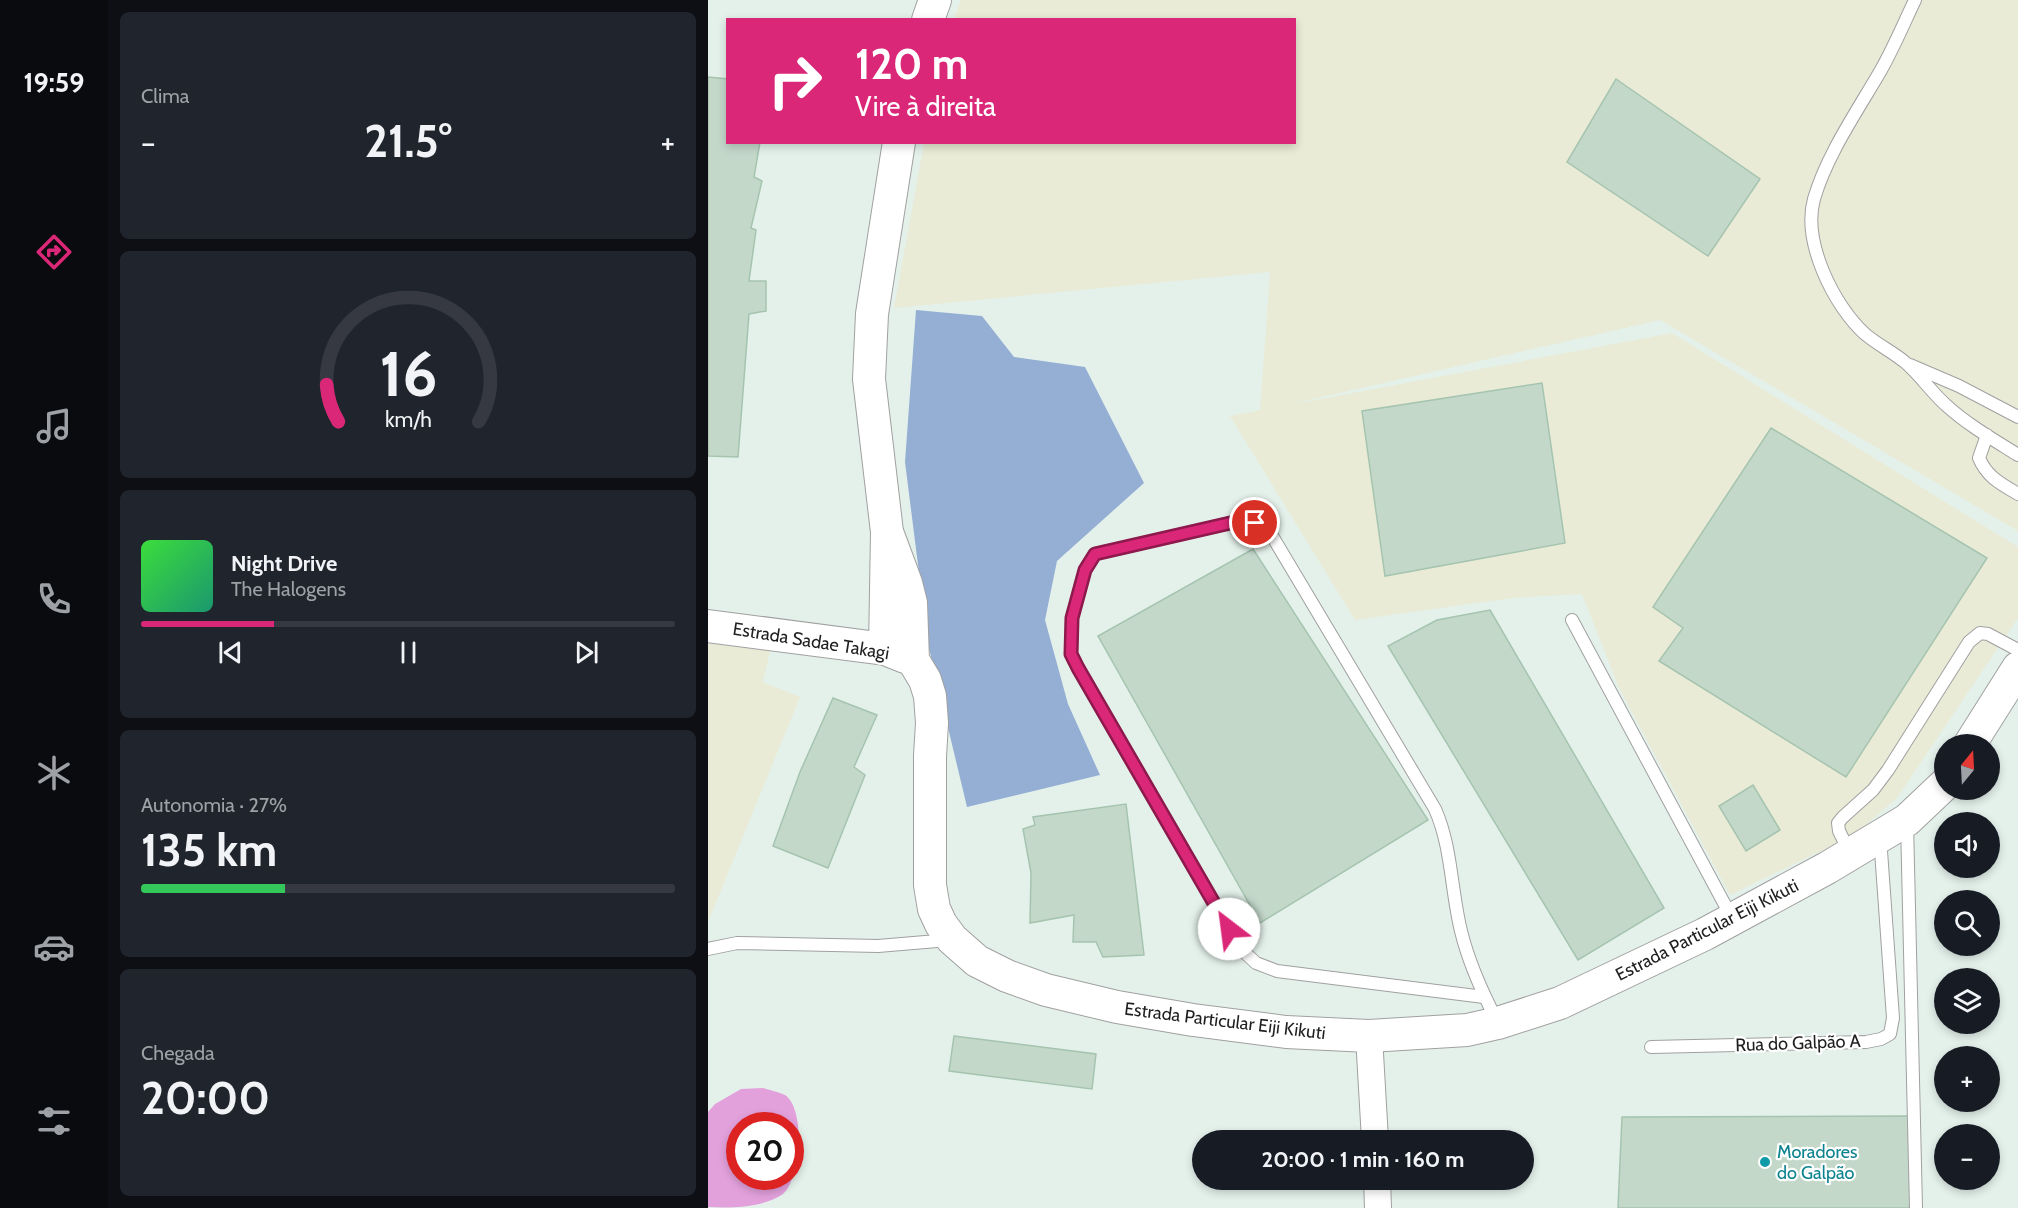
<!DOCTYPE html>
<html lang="pt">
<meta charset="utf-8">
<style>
:root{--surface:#171b24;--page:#20242c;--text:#f1f3f6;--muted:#9ea1a6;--line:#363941;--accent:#db2777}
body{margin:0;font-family:Cabin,sans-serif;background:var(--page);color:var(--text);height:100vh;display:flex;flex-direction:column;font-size:22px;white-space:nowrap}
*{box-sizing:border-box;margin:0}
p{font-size:20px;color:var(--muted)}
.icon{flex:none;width:33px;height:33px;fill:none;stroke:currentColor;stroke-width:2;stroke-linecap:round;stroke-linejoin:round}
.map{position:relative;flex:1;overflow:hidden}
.details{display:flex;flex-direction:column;gap:12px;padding:12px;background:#0d0f14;width:600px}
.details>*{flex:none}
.banner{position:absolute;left:18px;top:18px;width:570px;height:126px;border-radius:0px;box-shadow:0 3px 9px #0003;background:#db2777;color:#fff;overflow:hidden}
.needle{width:39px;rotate:18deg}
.tools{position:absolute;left:1226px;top:734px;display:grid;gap:12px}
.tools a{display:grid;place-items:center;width:66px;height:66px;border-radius:50%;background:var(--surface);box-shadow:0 3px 9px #0003;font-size:30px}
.speed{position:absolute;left:18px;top:1112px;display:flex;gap:12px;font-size:30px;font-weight:700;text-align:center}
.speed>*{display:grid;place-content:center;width:78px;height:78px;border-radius:50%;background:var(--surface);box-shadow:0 3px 9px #0003;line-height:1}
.speed .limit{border:9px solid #d22;background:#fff;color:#111}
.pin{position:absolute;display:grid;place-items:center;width:51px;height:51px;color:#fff;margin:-26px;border:3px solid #fff;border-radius:50%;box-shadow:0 2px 6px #0007}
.me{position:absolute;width:66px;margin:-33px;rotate:330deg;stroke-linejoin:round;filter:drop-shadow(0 0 4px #0008)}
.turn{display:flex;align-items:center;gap:21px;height:126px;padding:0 30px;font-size:27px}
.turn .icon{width:78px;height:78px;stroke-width:2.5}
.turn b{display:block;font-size:42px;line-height:51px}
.big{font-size:45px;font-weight:800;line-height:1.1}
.details .widget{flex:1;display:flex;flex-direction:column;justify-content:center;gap:9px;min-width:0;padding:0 21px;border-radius:9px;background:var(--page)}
.details .dial{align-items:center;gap:0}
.dial svg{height:156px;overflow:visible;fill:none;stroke:var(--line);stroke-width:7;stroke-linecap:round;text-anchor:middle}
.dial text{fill:var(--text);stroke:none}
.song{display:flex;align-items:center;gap:18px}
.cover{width:72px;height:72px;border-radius:9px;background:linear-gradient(135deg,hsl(120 70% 55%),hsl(160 70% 35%))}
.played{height:6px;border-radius:3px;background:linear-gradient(90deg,var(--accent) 25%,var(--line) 25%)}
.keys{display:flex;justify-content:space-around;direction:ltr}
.heat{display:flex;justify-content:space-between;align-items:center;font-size:33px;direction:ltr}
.charge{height:9px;border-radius:4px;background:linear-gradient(90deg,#34c759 27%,var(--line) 0)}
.trip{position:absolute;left:484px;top:1130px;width:342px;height:60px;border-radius:30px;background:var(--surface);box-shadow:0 3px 9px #0003;font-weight:800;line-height:60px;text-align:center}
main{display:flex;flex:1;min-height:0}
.tabs{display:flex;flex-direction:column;width:108px;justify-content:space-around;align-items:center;background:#090b0e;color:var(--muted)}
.tabs .icon{width:42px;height:42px}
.tabs .current{color:var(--accent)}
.tabs b{font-size:27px;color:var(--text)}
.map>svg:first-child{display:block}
.industrial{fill:#e9ebd6}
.forest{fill:#95afd4}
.water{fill:#e3a1dc;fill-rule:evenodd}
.building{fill:#c4d8ca;stroke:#a5c4af;stroke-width:1.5}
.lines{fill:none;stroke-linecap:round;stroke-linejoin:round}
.service-casing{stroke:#a0a0a0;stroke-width:14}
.minor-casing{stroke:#a0a0a0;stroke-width:28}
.tertiary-casing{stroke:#a0a0a0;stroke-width:34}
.service{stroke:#fff;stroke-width:12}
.minor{stroke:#fff;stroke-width:26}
.tertiary{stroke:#fff;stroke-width:32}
.route-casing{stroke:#8e194d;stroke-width:15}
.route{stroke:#db2777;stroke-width:10}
.culture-dot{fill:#0f9aa8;stroke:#fff;stroke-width:2}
.labels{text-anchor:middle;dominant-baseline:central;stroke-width:4.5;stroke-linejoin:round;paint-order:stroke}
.street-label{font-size:18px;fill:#1f1f1f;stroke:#fff}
.culture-label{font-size:18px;fill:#0d838f;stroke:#fff;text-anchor:start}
</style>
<main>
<nav class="tabs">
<b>19:59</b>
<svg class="icon current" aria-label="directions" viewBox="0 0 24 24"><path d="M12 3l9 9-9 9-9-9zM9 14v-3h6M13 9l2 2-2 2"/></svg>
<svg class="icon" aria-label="music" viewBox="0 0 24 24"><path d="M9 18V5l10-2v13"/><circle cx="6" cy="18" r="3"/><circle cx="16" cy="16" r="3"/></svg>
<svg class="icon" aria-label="phone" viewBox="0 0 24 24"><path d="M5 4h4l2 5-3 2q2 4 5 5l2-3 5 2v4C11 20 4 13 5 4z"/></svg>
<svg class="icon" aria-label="climate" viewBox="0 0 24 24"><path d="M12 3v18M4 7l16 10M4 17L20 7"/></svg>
<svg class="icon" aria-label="car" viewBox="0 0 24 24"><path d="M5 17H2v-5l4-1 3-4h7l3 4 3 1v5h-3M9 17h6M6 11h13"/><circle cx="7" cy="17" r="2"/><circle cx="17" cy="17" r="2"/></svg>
<svg class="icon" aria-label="filters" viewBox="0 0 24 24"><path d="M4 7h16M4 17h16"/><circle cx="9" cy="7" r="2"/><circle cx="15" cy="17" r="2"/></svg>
</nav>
<section class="details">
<div class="widget"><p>Clima</p>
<div class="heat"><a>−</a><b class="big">21.5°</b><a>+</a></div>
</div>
<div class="widget dial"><svg viewBox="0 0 100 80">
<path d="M14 69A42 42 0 1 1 86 69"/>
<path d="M14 69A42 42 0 0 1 8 50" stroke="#db2777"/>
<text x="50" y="56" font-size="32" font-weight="700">16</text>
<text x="50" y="72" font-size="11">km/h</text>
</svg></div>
<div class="widget">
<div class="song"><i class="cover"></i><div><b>Night Drive</b><p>The Halogens</p></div></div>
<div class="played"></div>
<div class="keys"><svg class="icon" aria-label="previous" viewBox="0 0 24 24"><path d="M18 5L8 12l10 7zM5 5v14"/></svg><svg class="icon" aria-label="pause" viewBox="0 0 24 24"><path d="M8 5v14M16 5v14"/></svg><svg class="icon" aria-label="next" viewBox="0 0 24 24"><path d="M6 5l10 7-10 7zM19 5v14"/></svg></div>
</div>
<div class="widget"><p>Autonomia · 27%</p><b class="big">135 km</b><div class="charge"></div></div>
<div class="widget"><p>Chegada</p><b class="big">20:00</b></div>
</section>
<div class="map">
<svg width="1310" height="1208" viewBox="0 0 1310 1208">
<rect width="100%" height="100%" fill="#e4f1eb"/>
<path class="industrial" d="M253,0H1310V531L952,320L575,406L964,333L1310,547V618L1189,798L1146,835L1022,895L911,688L874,594L805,598L647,620L522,416L552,410L562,272L186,308L216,143L586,142V20L246,19Z
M0,643L62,651L55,682L92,697L0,922Z"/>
<path class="forest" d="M208,310L274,316L306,357L377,367L436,483L349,561L337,620L360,704L392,775L259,807L220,644L197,462Z"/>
<path class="water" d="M55,1088C61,1090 71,1092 77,1095C98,1109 93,1179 75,1194C54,1208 25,1208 0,1207V1112L7,1104L33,1089ZM32,1125H82V1176H32Z"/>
<path class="building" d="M0,77L20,79V142H52L46,177L54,181L43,228L48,230L41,281H58V311L41,314L30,457L0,456Z
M908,79L1052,179L1000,256L859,162Z
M834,383L857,543L677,576L654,411Z
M1063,428L1279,558L1138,777L951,661L975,628L945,607Z
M545,549L720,820L552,923L390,636Z
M782,610L956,908L870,960L680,646L729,620Z
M125,698L169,715L146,767L157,775L120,868L65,846L92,772Z
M1045,785L1072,830L1038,851L1011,806Z
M418,804L436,955L395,957L388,942H365L366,915L322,923L323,873L315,829L327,825L325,817Z
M246,1036L388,1054L384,1089L241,1071Z
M1201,1116L1202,1208H910L914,1117Z"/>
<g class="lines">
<defs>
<path id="service" d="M1207,0C1196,23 1186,47 1173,70C1150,110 1119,154 1106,199C1094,242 1126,306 1157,334C1170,345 1185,352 1198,363C1213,376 1224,393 1239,406C1260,425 1286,440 1310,455
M1202,365L1251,386L1310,417
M1279,435L1271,458C1279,477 1293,484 1310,494
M864,620L1024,918
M1199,822L1208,1208
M1142,853L1131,831L1130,823L1135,817L1165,790L1180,770L1261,642L1272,633L1280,634L1310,650
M0,949L29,943L170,946L241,940
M776,997L569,971L548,963L533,949L370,668L363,654L364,618L377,570L387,554L531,521L547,523L560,529L727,809C744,847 743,891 753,931C760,960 775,994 789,1021
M943,1047L1158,1042L1173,1039L1182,1034L1185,1018L1172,837"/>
<path id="minor" d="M661,1036L667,1140
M669,1179L670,1208"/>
<path id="tertiary" d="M220,20L227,0
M179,532L198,583L203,603L205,660L217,680L222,696L224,723L222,756V885L226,909L233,924L244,939L269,961L299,976L338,990L409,1007L485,1020L578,1032L661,1036L759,1030L790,1023L852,1003L997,934L1119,868L1199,820L1236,785
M0,626L177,649L197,657
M177,649L179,532L161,379L164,314L191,142
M1262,744L1310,668"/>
</defs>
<use href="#service" class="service-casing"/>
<use href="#minor" class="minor-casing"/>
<use href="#tertiary" class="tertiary-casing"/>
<use href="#service" class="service"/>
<use href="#minor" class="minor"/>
<use href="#tertiary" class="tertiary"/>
</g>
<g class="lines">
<defs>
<path id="route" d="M521,929L370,668L363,654L364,618L377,570L387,554L531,521L547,523"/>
</defs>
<use href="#route" class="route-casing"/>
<use href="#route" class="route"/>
</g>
<circle class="culture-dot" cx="1057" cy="1162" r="6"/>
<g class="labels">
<g class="street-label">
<text transform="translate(103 641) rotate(9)">Estrada Sadae Takagi</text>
<text transform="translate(999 930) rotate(-27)">Estrada Particular Eiji Kikuti</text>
<text transform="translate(517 1021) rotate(7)">Estrada Particular Eiji Kikuti</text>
<text transform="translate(1090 1043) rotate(-2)">Rua do Galpão A</text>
</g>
<g class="culture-label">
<text x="1069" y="1152">Moradores<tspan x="1069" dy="21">do Galpão</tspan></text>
</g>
</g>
</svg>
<div class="tools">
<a><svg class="needle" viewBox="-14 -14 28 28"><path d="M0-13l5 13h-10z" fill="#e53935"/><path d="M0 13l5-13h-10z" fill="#9ea1a6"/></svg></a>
<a><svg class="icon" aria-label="sound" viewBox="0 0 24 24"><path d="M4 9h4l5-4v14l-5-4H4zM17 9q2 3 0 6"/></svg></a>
<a><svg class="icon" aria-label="search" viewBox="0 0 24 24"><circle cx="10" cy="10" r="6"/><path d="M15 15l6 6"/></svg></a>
<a><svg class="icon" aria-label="layers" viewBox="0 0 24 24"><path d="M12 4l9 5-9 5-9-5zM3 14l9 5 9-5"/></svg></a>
<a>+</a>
<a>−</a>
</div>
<div class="speed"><div class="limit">20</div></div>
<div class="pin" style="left:547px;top:523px;background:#d93025"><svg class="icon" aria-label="arrive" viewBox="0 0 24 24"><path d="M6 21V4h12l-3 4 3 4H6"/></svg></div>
<svg class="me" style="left:521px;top:929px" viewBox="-20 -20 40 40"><circle r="19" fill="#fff"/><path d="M0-13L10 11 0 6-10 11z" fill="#db2777"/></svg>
<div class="trip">20:00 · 1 min · 160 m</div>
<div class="banner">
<div class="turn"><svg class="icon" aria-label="right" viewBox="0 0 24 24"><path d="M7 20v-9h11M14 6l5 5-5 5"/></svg><div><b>120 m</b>Vire à direita</div></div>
</div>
</div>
</main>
